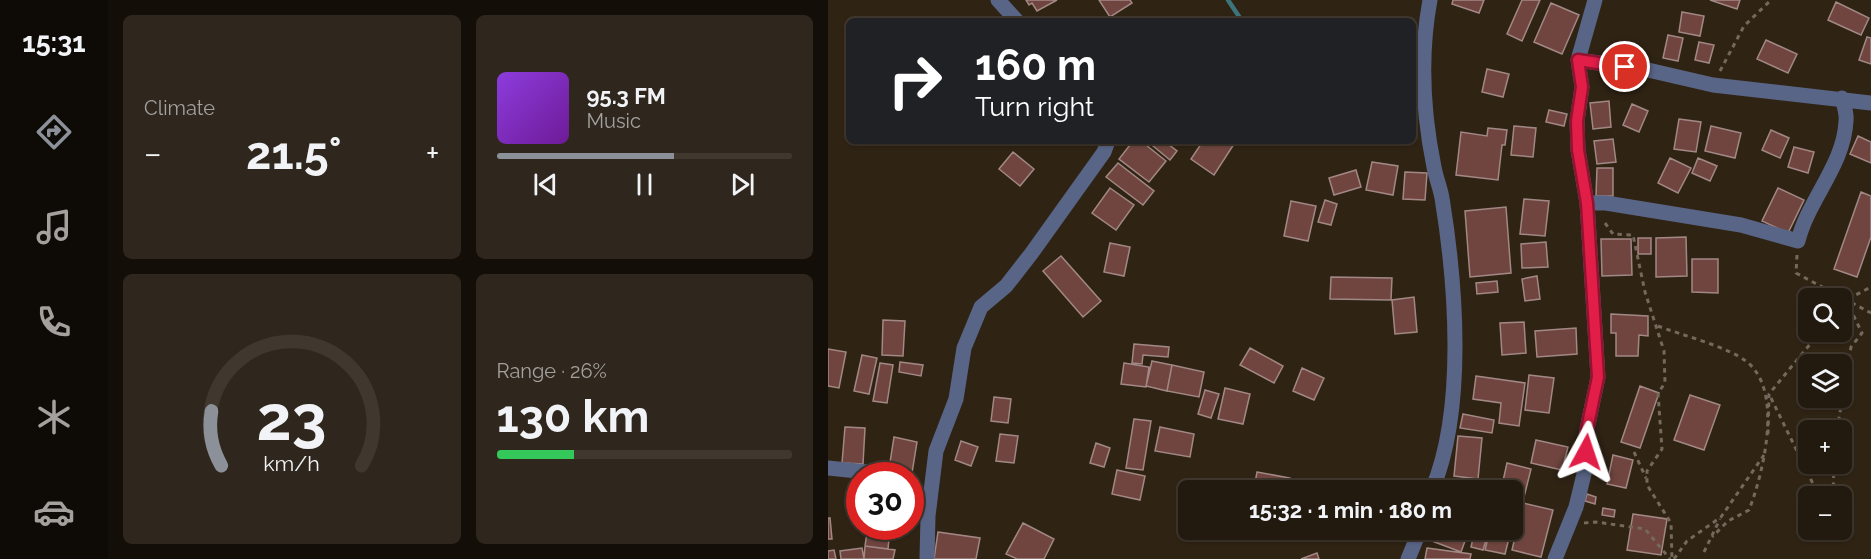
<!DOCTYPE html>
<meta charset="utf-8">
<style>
:root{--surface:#231a0f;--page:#2f271d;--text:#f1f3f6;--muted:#a3a19e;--line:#40382f;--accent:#8c9099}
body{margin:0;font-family:Raleway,sans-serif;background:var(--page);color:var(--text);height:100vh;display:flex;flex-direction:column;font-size:22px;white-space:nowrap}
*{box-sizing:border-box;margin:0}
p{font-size:20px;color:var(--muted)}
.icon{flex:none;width:33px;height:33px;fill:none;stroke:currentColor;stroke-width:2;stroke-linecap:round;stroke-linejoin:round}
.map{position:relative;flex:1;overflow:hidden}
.sheet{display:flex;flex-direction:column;gap:15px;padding:15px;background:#130e08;width:720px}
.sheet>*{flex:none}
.banner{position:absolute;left:18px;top:18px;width:570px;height:126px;border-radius:9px;box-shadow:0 2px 4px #0004,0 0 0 2px var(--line);background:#202124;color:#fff;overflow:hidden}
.tools{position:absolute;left:970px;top:288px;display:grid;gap:12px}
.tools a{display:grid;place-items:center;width:54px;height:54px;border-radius:9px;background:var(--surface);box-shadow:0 2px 4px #0004,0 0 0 2px var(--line);font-size:30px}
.speed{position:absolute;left:18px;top:462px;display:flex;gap:12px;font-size:30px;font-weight:700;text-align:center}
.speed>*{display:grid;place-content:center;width:78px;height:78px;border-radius:50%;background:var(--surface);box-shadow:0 2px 4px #0004,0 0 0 2px var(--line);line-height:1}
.speed .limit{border:9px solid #d22;background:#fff;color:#111}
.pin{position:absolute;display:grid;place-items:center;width:51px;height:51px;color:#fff;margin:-26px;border:3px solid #fff;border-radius:50%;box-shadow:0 2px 6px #0007}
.me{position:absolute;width:66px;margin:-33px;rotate:5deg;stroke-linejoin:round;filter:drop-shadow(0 0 4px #0008)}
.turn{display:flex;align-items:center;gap:21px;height:126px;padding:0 30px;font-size:27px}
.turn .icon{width:78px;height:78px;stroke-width:2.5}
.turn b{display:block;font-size:42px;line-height:51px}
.big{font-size:45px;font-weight:700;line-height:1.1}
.sheet .tile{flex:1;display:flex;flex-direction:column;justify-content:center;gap:9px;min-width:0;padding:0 21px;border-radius:9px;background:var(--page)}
.sheet .dial{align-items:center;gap:0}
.dial svg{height:156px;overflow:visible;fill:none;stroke:var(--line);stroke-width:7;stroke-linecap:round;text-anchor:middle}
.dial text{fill:var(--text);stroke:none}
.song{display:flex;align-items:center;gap:18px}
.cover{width:72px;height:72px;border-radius:9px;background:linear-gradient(135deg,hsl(270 70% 55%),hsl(280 70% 35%))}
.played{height:6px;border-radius:3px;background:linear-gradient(90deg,var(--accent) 60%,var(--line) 60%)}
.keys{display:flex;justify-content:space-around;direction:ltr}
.heat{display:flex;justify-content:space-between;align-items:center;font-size:33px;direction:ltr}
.charge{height:9px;border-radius:4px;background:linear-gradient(90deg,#34c759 26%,var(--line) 0)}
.sheet .tiles{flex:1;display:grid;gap:15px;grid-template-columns:repeat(2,1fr)}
.trip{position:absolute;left:350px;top:480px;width:345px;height:60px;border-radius:9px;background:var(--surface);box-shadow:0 2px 4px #0004,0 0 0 2px var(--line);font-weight:700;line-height:60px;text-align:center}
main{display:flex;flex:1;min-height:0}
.menu{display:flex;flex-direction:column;width:108px;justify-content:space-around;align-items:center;background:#0e0a06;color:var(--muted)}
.menu .icon{width:42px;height:42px}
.menu .selected{color:var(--accent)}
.menu b{font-size:27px;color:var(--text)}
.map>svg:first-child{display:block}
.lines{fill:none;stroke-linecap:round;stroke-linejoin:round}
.stream{stroke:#3c747b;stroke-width:4.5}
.building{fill:#70453f;stroke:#a28885;stroke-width:1.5}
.path{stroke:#74695c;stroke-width:3;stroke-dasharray:4.5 4.5;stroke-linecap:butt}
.minor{stroke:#596586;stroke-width:15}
.route-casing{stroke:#92132f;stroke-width:15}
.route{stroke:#e11d48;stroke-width:10}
</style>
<main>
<nav class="menu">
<b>15:31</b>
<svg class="icon selected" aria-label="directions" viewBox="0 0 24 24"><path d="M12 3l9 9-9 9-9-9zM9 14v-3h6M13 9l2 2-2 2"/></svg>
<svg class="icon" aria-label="music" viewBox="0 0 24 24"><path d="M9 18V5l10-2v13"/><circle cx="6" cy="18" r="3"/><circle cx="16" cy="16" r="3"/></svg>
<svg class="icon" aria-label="phone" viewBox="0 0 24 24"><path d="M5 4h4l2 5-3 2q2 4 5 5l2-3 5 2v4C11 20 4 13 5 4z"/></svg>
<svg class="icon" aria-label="climate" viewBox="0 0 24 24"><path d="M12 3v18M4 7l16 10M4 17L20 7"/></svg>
<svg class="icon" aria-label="car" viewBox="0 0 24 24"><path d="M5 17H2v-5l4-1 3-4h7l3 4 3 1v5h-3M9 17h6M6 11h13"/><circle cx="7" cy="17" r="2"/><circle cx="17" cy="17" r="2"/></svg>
</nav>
<section class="sheet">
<div class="tiles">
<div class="tile"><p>Climate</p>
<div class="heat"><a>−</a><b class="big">21.5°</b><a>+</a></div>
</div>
<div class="tile">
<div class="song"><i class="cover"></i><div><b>95.3 FM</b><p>Music</p></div></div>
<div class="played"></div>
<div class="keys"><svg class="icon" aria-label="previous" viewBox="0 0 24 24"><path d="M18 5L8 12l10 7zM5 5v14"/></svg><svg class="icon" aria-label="pause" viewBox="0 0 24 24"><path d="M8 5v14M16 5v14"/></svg><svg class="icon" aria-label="next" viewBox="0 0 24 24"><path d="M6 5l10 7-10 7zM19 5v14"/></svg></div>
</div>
<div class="tile dial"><svg viewBox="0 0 100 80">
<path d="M14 69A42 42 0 1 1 86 69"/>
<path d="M14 69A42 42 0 0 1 9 41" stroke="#8c9099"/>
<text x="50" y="56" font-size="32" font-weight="700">23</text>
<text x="50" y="72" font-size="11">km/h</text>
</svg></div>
<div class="tile"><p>Range · 26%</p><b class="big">130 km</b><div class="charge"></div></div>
</div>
</section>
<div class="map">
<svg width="1043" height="559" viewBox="0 0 1043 559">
<rect width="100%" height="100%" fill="#2f2314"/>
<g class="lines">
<path class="stream" d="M400,0L414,21"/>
</g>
<path class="building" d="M198,0H229L209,11L204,3L201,5Z
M271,0H302L304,3L282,17Z
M625,0H656L651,13L624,4Z
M694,0H712L694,41L679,34Z
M882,0H912L909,9Z
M1008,2L1041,18L1033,35L1000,20Z
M723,3L751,15L734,54L706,42Z
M854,12L876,16L872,36L851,32Z
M840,35L855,38L850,61L835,58Z
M585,36L594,37L591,80H585Z
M1039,37L1043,38V64L1031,60Z
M938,40L969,54L960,73L929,59Z
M871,42L886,45L881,63L867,60Z
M659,69L681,74L675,97L654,92Z
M781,101L783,127L765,129L762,103Z
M804,104L820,111L811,132L795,125Z
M721,110L739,114L736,126L718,122Z
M851,119L873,122L868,152L846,149Z
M686,126L708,128L705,157L683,155Z
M883,126L913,133L907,158L877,151Z
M660,128L679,130L677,145H674L670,180L628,175L633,132L659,136Z
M943,130L961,138L952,158L934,150Z
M1030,136L1043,142V163L1022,154Z
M785,139L788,162L769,164L766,141Z
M305,141H313L338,161L321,182L291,159Z
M329,141H336L349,151L342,160L325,146Z
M375,141H408L386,175L363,159Z
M966,147L986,152L980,173L960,167Z
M185,152L206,169L192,186L171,169Z
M842,158L863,168L850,193L830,183Z
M870,158L889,166L882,181L864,173Z
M544,162L570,166L565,195L538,190Z
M290,163L326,191L315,205L278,177Z
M769,168H785V196H768Z
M528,170L533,187L506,195L501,178Z
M577,172L599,173L597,200L575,199Z
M282,188L306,205L288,230L264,213Z
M950,188L976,200L960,233L934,221Z
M1033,192L1043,196V237L1029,277L1006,269Z
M696,199L721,201L717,236L692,234Z
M497,200L509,204L503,225L490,222Z
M463,201L488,206L480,241L456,236Z
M678,207L683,273L642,277L637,211Z
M858,237L859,276L828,277V238Z
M810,238H823V254H810Z
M773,239H803L804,275L774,276Z
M718,242L720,267L694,268L693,244Z
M282,243L302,247L296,276L276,272Z
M233,256L273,301L255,317L215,271Z
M864,259H890V293L864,292Z
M709,276L712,299L697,301L694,279Z
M503,277L564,278L563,300L502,299Z
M669,281L670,292L649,294L648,283Z
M586,297L589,332L567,334L564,300Z
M783,314L820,316V336L811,335L810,356H788V333H783Z
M55,320L77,321L75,356L54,355Z
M696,322L698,353L674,355L672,323Z
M748,328L749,354L709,357L707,331Z
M306,344L341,347L340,357L315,355L314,364L304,363Z
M422,348L455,366L446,383L412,365Z
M0,349L18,352L11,388L0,386Z
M34,355L49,358L41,394L26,391Z
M324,361L344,365L339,391L318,386Z
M72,362L95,365L93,376L71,372Z
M52,363L65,365L59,403L45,401Z
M296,363L321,367L318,387L293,384Z
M344,365L376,372L371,397L339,391Z
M474,368L496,378L486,400L465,391Z
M701,375L726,378L721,413L697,410Z
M648,376L697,383L691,426L671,423L673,403L645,399Z
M812,386L831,393L812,448L793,442Z
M397,388L422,394L415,424L390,419Z
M377,390L391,394L383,418L370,414Z
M862,395L892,405L876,450L846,440Z
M166,397L183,399L180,423L163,421Z
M635,414L666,420L664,433L632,428Z
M306,419L323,421L315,470L298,468Z
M17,427L37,428L35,464L14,463Z
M332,427L366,434L362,457L327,451Z
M172,434L190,436L186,463L168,461Z
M630,436L654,438L650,479L626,476Z
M66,437L89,442L84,473L61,469Z
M708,440L740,447L734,470L703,463Z
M133,441L150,447L143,466L127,460Z
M268,443L282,448L276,467L262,463Z
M785,455L805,460L798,488L779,484Z
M679,463L703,469L696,497L684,494V490H673Z
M289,470L317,476L312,500L284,494Z
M429,472L462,478L460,490L426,488Z
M759,494L768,497L767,504L757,501Z
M695,503L725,510L713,557L684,550Z
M775,508L787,510L786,517L774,515Z
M805,514L839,519L833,555L799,550Z
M0,518H2L4,539H0Z
M195,523L226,539L216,559H189L178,554Z
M40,526L62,529L60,549L37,546Z
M608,530H641L633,552L604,541Z
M647,530H661L655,550L643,547Z
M662,530H683L677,554L657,550Z
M110,532L152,538L148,559H106Z
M37,546L67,550L65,559H36Z
M34,548L36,559H13L12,551Z
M599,548L643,554L642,559H597Z
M6,550L8,559H0V551Z
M489,553L491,559H473Z"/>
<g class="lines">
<path class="path" d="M892,71L916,26L943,0
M777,223L785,234L805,235L817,292L836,351L837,383L830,393L834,449L819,471V485L843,523L844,559
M969,255L968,273L1043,313
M1014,305L1018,300L1043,287
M830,326C853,335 901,347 919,362C956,391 935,474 921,510L900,521L884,537
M943,398L991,496
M1009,430L1023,347L1034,333L1018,300
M940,434L941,394L992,332
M806,452L818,478
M1005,496L1006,464
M756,523L768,522L817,529L842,559
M1005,530L1007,538
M876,552L892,519
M846,559L859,541L893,517L936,455"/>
<path class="minor" d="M170,0L189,21
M602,0C592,54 595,113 606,167C608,178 612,187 614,198C628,284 638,409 604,490
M750,60L820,70L885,85L1043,103
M759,203H778L913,225L970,241C980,200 1016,165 1018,121C1019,114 1016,105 1014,98
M0,468L77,476
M99,559L100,516L108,451L128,399L136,348L153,307L178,286L203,254L276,152L280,141
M580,559L592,530
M727,559L748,507L756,474L759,429L770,377L759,203L750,150L749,121L754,87L750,60L767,0"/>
</g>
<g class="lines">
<defs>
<path id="route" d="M758,452L759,429L770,377L759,203L750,150L749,121L754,87L750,60L797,67"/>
</defs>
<use href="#route" class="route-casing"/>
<use href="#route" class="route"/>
</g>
</svg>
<div class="tools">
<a><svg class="icon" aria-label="search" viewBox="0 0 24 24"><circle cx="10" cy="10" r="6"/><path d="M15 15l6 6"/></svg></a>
<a><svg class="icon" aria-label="layers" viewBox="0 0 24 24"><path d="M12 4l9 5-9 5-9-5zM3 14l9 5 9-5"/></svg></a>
<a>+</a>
<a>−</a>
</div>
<div class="speed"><div class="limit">30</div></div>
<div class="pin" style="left:797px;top:67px;background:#d93025"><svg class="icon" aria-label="arrive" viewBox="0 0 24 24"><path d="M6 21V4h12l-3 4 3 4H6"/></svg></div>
<svg class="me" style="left:758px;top:452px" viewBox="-20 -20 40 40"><path d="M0-17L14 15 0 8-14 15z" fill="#e11d48" stroke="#fff" stroke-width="4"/></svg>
<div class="trip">15:32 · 1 min · 180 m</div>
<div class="banner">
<div class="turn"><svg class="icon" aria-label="right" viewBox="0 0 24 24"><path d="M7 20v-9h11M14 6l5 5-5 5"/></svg><div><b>160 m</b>Turn right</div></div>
</div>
</div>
</main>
